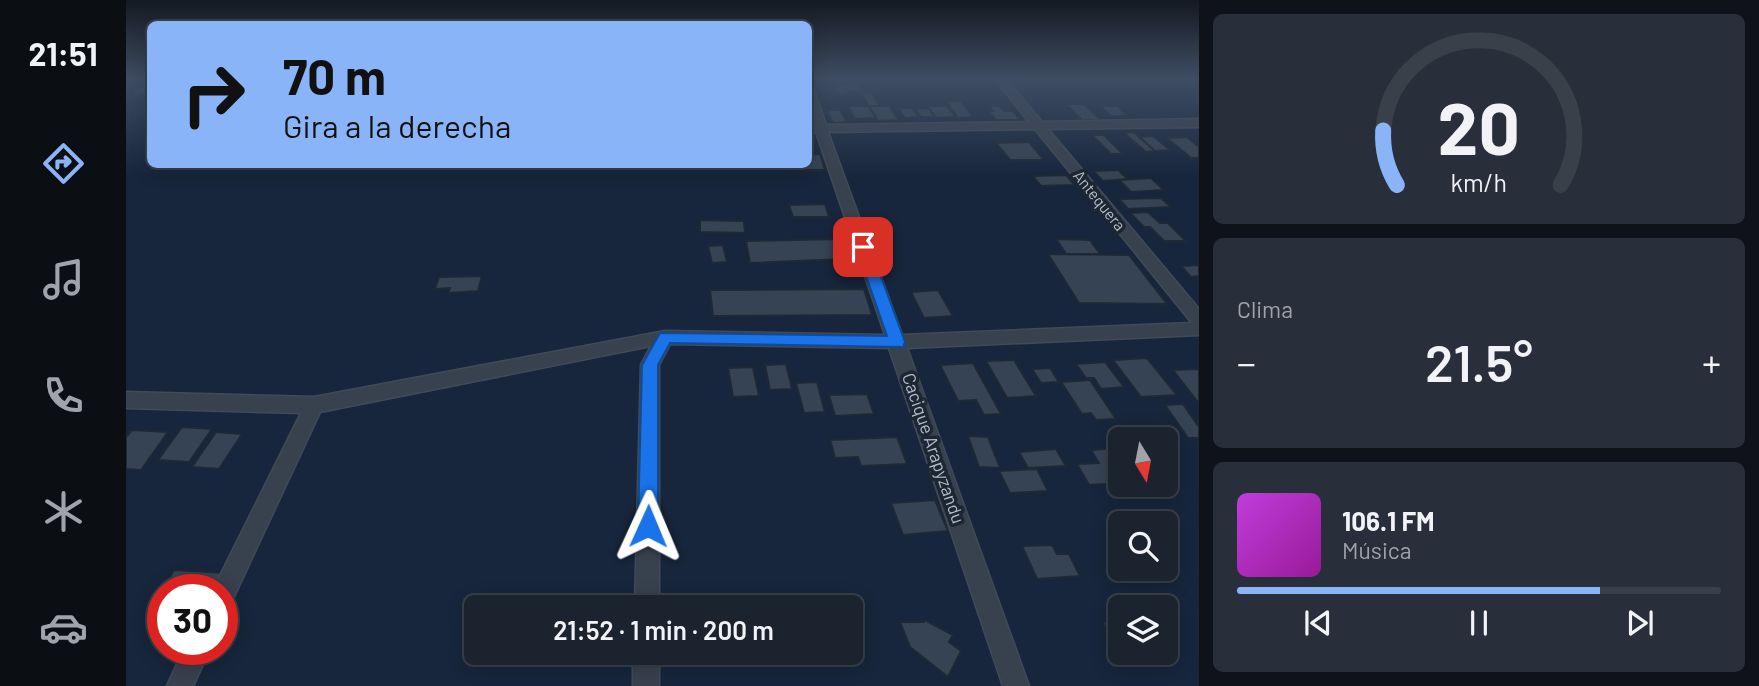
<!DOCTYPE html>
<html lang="es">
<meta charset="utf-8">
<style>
:root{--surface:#1b232e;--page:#282f3a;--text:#f1f3f6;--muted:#a0a4aa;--line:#39404a;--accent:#8ab4f8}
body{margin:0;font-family:Barlow,sans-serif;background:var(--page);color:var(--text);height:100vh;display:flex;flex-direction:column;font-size:26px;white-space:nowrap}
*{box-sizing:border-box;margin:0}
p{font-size:23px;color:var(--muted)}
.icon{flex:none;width:38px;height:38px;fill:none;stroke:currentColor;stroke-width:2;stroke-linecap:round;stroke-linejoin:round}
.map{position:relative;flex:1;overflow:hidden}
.sheet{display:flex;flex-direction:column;gap:14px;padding:14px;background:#0f1319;width:560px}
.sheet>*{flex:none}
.banner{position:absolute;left:21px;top:21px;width:665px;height:147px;border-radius:10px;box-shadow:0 4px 18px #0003,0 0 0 2px var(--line);background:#8ab4f8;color:#111;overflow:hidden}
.needle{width:46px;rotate:170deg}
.tools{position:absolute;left:982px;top:427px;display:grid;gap:14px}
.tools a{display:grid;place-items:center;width:70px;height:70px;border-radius:10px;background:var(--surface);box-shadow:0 4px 18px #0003,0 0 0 2px var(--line);font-size:35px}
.speed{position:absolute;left:21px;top:574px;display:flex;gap:14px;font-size:35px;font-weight:700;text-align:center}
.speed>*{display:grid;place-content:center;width:91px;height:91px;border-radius:50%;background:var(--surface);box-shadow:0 4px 18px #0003,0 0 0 2px var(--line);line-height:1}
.speed .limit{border:10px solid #d22;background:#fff;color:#111}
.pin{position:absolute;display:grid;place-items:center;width:60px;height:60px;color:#fff;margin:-30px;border-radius:14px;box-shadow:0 4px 10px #0006}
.me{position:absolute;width:77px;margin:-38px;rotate:1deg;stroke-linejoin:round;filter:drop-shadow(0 0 5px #0008)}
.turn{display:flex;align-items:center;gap:24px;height:147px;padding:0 21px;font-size:32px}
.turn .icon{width:91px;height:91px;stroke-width:2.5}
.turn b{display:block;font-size:49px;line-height:60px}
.big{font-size:52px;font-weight:600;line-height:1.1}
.sheet .tile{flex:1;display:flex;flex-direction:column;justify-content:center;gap:10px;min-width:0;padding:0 24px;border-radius:10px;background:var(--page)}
.sheet .dial{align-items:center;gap:0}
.dial svg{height:182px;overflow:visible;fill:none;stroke:var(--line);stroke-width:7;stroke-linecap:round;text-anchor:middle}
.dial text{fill:var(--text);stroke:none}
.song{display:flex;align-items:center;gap:21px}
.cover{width:84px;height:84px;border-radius:10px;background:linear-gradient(135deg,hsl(290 70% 55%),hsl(300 70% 35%))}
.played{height:7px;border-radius:4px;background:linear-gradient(90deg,var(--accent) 75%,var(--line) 75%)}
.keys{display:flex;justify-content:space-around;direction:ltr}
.heat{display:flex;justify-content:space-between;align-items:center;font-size:38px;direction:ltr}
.trip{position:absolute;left:338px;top:595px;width:399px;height:70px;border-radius:10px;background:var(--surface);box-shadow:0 4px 18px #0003,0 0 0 2px var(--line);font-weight:600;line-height:70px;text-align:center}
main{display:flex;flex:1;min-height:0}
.menu{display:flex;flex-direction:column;width:126px;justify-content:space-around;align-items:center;background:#0b0e12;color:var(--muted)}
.menu .icon{width:49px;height:49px}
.menu .selected{color:var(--accent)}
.menu b{font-size:32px;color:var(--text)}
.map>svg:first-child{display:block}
.water{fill:#17263c;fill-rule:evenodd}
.building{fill:#364354;stroke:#1f2835;stroke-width:2}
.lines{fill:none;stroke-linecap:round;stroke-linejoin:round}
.minor-casing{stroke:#414a57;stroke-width:3}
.minor{fill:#38414e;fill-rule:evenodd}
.route{fill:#1a73e8;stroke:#114b97;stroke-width:2}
.labels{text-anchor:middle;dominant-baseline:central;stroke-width:7;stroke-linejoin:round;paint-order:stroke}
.far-street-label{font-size:16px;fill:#b4bcc9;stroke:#1d2633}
.street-label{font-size:18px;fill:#b4bcc9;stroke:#1d2633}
</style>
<main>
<nav class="menu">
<b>21:51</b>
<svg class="icon selected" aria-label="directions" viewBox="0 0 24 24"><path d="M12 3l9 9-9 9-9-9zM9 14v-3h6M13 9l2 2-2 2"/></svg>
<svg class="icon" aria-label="music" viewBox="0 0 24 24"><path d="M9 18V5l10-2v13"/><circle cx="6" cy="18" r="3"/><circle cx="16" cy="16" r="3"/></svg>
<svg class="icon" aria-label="phone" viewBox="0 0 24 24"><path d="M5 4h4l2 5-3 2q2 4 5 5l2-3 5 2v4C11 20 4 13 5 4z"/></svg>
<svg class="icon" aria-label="climate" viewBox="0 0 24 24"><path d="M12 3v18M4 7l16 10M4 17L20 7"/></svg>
<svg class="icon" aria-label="car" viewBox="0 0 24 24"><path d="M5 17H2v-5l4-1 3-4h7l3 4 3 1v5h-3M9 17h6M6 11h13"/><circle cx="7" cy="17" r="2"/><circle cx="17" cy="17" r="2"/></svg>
</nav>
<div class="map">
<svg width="1073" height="686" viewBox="0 0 1073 686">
<rect width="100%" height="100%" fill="#242f3e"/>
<path class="water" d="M0,80H24V164H682L683,80H1073V686H0ZM994,439H1040V485H994ZM994,523H1040V569H994ZM37,590H96V649H37ZM350,607H724V653H350ZM994,607H1040V653H994Z"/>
<path class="building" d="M24,81V95L5,94Z
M733,84L737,91H721L723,94H712L707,85Z
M735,93H746L754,106H743Z
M820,101H835L847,117L832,118Z
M940,104H958L975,120H956Z
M722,106H742L750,118L729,119Z
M743,106H763L773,120L752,121Z
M801,106H821L830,117L810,118Z
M863,106H874L878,111H886L895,120H870L862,111H867Z
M974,106H991L1002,116H985Z
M772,108H786L793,117L779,118Z
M803,108L809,117H795L789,109Z
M701,110H714L721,122L707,123Z
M1008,132L1029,151H1030L1020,152L998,133Z
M966,135H978L997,154H985Z
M1027,136L1044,150L1029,151L1013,137Z
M1061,137L1073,147V158H1065L1041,138Z
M903,142L918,160H884L870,143Z
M694,154L699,170H675L674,164H682V155Z
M992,170L1002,179L977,181L967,171Z
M940,175L949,185L915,186L907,176Z
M1025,178L1038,190L1005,192L993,180Z
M1035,198L1045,207L1002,209L993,199Z
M699,204L703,217H667L663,205Z
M1022,212L1034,223H1042L1060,241H1038L1024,227H1018L1004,213Z
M574,220L618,221L619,233L574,232Z
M711,239L719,259L624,263L620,241Z
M930,239L964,240L974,254H940Z
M597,245L601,262L586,263L582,246Z
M922,254L1003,255L1041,304L953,303Z
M1073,265V276L1065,277L1055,266Z
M356,276L352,291L322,293L324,288L309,289L313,277Z
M738,289L746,315L587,316L584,290Z
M812,290L827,316L798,318L785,292Z
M1021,358L1051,395L1015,397L987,360Z
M888,360L910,396L881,398L860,361Z
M979,362L998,387L975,389L968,378H960L950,364Z
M847,363L875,414L858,415L850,400L832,401L814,365Z
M660,364L666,389L644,390L639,365Z
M627,367L633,396L607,397L602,368Z
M924,368L933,382L915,383L906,369Z
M1073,369V401H1071L1047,370Z
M964,380L990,419L970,420L965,413L956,414L935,382Z
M691,382L699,412L678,413L670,383Z
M741,394L748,414L709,416L703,395Z
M1057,404L1073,427V438H1062L1039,405Z
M56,427L86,429L63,462L32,460Z
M6,430L42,432L15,470L0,469V437Z
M90,432L116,434L93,469L66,467Z
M842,436L862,437L874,468L853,467Z
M771,437L781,464L735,466L732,457L709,458L704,440Z
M994,448V483L963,485L951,464L973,463L965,450Z
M930,449L940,466L902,468L893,452Z
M911,469L922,491L884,493L873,471Z
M809,500L822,531L777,535L765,503Z
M926,545L931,554H943L954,576L911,579L896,546Z
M48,570L100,573L91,590H37V597H32Z
M799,620L827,635L823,642L835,651L822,677L784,647L774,622H798Z
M994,621V653L1018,654L994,656L977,622Z"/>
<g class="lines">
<defs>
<path id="minor" d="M870,80H881L916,122L1073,119V127L922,129L1073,309V335L781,348L903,686H877L763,348L544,344L533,365V607H509L515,365L525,346L194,412L104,605L96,609V590H87L175,413L0,408V392L188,397L539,331L759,335L690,132L682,133V125H688L682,109V88L688,91L700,125L903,122ZM909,129L1066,323L776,335L702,132Z
M58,649H84L67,686H41Z
M507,653H533V686H507Z"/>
</defs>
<use href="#minor" class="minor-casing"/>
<use href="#minor" class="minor"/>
</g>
<linearGradient id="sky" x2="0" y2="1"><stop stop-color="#141a22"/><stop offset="0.45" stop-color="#3f4d63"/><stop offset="1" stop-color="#3f4d63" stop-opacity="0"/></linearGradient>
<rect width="1073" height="176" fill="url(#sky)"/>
<path class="route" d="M737,243L744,247L779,342L777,347L544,343L532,365V526L529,533L522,536L515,533L512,526L516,365L534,333L761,336L730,247Z"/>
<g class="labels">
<g class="far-street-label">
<text transform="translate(974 200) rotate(51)">Antequera</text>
</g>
<g class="street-label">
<text transform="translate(808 448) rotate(71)">Cacique Arapyzandu</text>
</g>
</g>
</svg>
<div class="tools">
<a><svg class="needle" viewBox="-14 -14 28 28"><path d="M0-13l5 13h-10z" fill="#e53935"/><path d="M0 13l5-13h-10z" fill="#a0a4aa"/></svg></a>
<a><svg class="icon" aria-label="search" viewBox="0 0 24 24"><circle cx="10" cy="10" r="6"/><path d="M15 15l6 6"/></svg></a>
<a><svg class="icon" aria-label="layers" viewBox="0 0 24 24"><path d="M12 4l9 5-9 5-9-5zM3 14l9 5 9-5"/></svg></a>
</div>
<div class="speed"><div class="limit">30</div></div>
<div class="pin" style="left:737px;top:247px;background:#d93025"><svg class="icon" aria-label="arrive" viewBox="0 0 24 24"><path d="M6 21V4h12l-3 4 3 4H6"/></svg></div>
<svg class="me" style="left:522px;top:526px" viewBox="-20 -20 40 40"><path d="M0-17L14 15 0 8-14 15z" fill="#1a73e8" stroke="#fff" stroke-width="4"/></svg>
<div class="trip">21:52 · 1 min · 200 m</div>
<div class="banner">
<div class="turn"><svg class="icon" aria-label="right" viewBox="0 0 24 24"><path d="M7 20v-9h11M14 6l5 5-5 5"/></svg><div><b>70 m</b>Gira a la derecha</div></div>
</div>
</div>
<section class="sheet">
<div class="tile dial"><svg viewBox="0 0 100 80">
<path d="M14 69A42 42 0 1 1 86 69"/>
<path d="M14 69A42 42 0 0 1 8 45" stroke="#8ab4f8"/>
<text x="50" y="56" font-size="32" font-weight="700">20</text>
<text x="50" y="72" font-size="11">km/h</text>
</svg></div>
<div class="tile"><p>Clima</p>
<div class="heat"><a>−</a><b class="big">21.5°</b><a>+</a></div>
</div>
<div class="tile">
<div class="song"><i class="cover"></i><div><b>106.1 FM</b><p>Música</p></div></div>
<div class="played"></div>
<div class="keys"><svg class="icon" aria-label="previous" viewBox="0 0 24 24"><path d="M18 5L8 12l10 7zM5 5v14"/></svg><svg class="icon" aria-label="pause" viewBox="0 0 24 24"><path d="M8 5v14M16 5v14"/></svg><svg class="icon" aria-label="next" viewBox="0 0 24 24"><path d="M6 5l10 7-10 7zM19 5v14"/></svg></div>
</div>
</section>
</main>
